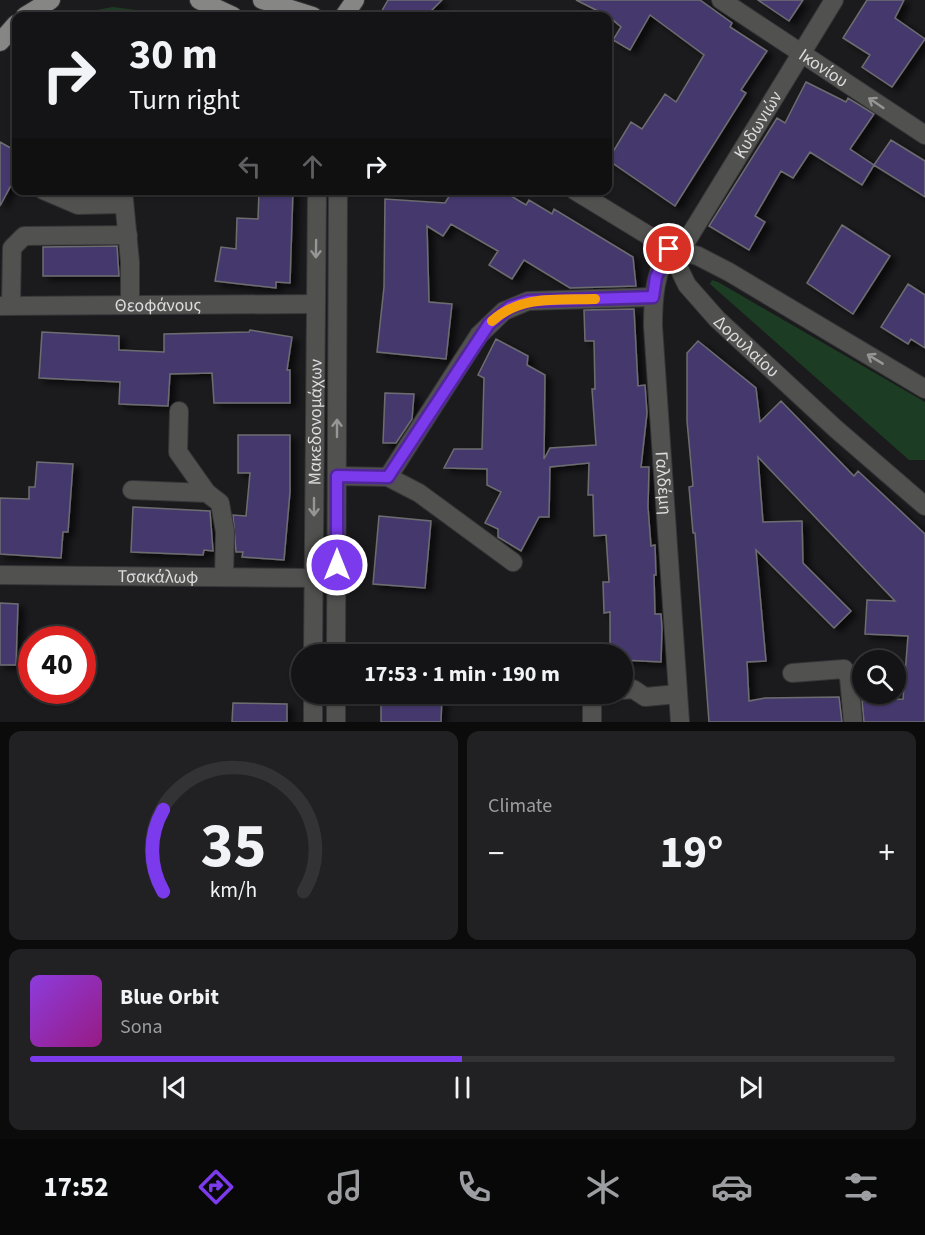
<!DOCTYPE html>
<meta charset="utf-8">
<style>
:root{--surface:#141416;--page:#212123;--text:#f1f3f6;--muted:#9d9ea1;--line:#333335;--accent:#7c3aed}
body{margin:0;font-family:"Source Sans 3",sans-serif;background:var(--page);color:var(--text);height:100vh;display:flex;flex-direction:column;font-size:22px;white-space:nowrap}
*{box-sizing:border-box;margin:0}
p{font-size:20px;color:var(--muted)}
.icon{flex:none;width:33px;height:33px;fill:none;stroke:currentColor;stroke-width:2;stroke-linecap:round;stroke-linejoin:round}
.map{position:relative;height:722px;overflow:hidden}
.drawer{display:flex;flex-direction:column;gap:9px;padding:9px;background:#0b0b0c;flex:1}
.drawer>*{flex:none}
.hud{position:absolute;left:12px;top:12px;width:600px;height:183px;border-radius:12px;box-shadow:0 2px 4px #0004,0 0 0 2px var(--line);background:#141416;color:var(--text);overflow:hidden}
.fabs{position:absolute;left:852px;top:650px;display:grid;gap:12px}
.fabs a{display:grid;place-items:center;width:54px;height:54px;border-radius:50%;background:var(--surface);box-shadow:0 2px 4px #0004,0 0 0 2px var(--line);font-size:30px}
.speed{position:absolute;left:18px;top:626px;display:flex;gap:12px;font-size:30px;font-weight:700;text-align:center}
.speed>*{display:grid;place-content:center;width:78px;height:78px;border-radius:50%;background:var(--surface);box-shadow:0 2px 4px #0004,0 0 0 2px var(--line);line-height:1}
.speed .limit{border:9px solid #d22;background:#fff;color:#111}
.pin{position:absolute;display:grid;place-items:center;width:51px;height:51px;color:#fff;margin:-26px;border:3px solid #fff;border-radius:50%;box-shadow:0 2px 6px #0007}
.me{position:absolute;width:66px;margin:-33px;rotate:0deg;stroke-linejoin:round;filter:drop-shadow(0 0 4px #0008)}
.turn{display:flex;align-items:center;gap:21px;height:126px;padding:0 18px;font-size:27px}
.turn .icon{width:78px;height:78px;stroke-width:2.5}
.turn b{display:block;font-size:42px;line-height:51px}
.lanes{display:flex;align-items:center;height:57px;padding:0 18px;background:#0003;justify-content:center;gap:30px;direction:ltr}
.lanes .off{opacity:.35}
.big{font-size:45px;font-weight:700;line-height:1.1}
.drawer .widget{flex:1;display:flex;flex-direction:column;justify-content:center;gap:9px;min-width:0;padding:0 21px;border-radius:12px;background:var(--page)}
.drawer .dial{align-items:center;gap:0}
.dial svg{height:156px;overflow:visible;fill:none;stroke:var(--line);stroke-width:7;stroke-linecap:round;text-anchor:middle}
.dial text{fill:var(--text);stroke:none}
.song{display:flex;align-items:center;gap:18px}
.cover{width:72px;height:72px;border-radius:9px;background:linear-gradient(135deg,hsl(270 70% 55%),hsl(310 70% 35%))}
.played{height:6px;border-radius:3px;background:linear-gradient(90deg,var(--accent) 50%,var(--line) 50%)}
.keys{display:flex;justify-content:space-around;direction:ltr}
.heat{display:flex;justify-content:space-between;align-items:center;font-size:33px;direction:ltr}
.drawer .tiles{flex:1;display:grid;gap:9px;grid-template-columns:1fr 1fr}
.widget:last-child{grid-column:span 2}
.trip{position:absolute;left:291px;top:644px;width:342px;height:60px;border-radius:30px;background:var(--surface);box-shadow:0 2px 4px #0004,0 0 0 2px var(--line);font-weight:700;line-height:60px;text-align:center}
.tab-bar{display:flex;height:96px;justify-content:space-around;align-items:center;background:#080809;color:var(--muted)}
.tab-bar .icon{width:42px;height:42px}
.tab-bar .active{color:var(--accent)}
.tab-bar b{font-size:27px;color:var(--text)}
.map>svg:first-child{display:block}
.green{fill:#1c3d23}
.building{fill:#45396d;stroke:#6d6d70;stroke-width:1.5;filter:url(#shadow)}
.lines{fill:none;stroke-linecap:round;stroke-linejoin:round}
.minor-casing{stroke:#363639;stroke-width:20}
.major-casing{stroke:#363639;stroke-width:20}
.minor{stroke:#51514f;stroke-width:18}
.major{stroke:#868784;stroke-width:18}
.oneway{stroke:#969696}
.route-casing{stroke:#51269a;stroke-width:15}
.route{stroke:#7c3aed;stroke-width:10}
.slow{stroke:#f59e0b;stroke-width:10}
.labels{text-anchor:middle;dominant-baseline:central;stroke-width:6;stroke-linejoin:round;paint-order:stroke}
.street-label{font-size:18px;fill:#dcdbdd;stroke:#060607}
</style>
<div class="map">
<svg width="925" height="722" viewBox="0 0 925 722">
<defs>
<filter id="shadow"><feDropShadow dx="6" dy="4" stdDeviation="3" flood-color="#0009"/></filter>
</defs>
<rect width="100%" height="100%" fill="#1b1b1e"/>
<path class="green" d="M113,7L182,16H62Z
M712,280L718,282L925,402V460H909L710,284Z"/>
<path class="building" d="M388,0H442L426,16H379Z
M576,0H700L732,23L730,27L767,51L741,90L746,93L675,206L608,160L631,122L642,129L665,94L676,102L704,55L650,15L630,50L613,40L621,27L608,16Z
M758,0H803L789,21Z
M867,0H904L895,18L925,39L892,87L862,67L870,55L843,38Z
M806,82L846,102L848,98L874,114L850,149L874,165L891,140L925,161V197L874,165L862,185L810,152L793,178L781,171L755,216L765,222L749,250L709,226L777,118L785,123Z
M0,142L16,151V176L0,206Z
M259,190H293L290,283L276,282V288L215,281L221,247L236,249L237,218L258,219Z
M453,190H501L526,205L529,200L552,214L554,209L633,257L636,286L570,288L524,260L512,279L489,265L498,251L451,224L443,236L427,226L429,302L452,304L446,359L377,352L384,287L385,199L445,203Z
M842,225L890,256L853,314L807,283Z
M117,246L119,276H43V247Z
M908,284L925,295V348L911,339L908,344L881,327Z
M634,309L638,386L645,385L647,413L641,467H649L648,507L651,546L655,545L656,575H654L655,614H661L662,628L661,662L622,660V654H610V612L604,613L603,582H609L606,535L594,536L593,495H588L589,463L550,467L549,517H539L521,551L498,537V529L485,523L501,492L487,485V469L444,468L454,449H482L484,378L478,375L496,339L528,356L527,365L545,375L544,459L550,448L596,445L592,389H595L594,341H585L584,310Z
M250,330L292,337L287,370H290V403H214L212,373L170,374L168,406L119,404L120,382L39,378L42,332L119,336V350L164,352V334L249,332Z
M698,341L756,388L760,422L781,401L854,476L858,471L925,534V722H864L862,701L903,699L908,636L865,634L867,600L895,601L758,457L763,522L802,521L803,563L851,611L834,628L756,550L766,661L747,662L749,701L765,698L839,697L842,722H709L695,533H693L689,487L693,486L687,421V353Z
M385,393L414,394L412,419L396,443H383Z
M238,435H290V492L284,560L242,557L243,552H236L233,515L246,516L250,473H238Z
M37,462L73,464L68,532H63L61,558L0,554V498L29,499V487H35Z
M133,507L210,511L213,551L204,550L203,555L131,552Z
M379,516L431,521L425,588L373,584Z
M0,603L18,604L16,665H0Z
M381,693H442L441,722H381Z
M233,703L287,704V722H232Z"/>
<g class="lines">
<defs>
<g id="minor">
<path id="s1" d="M721,0L925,135"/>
<path d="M43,190L78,205L124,204"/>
<path d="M123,190L130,262V305"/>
<path id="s2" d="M574,190L669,248L687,285L717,319L836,429L925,506"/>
<path id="s3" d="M669,248C655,275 653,296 653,326L680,722"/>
<path d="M669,248L698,256L729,272L925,389"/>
<path id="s4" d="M681,250L834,0"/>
<path id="s5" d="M0,306L315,304"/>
<path d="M11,306L12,248L24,236L128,235"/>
<path d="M179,411L178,452L207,493"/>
<path d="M337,476L388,477L479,335L504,311L528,301L653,297"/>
<path d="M388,477L419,493L513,562"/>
<path d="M132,490L207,493L220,503L225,532L224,577"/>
<path id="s6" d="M0,575L314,578"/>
<path id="s7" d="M313,654L317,190"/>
<path d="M336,654L338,190"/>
<path d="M792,673L844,669L849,677L853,722"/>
<path d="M622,690L633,689L645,697L678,694"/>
<path d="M313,722V693"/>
<path d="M336,722V693"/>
<path d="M592,722V693"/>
</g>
<path id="major" d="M199,0L233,16
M262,0L313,16
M25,16L51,0
M344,16L355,0
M0,42L16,24"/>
</defs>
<use href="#minor" class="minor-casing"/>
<use href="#major" class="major-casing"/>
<use href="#minor" class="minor"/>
<use href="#major" class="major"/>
</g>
<defs><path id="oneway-shaft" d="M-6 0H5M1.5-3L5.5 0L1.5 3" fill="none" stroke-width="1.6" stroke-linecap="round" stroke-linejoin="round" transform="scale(1.5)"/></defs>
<g class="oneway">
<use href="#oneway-shaft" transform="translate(876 103) rotate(-146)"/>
<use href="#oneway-shaft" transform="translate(316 249) rotate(91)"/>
<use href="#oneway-shaft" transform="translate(875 359) rotate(-149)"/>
<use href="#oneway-shaft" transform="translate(337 428) rotate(-90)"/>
<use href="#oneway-shaft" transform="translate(314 507) rotate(90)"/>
</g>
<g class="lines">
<defs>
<path id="route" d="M337,565V476L388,477L489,324L510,307L528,301L653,297L656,277L669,249"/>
</defs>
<use href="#route" class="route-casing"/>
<use href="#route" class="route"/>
<path class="slow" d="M492,321C521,295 557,300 595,299"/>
</g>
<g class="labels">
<g class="street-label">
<text stroke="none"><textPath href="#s1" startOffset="123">Ικονίου</textPath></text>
<text stroke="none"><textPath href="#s4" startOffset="147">Κυδωνιών</textPath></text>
<text stroke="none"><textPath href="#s5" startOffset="158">Θεοφάνους</textPath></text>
<text stroke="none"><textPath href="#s2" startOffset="238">Δορυλαίου</textPath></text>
<text stroke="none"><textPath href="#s7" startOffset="232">Μακεδονομάχων</textPath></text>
<text stroke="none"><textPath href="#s3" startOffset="238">Γαλδέμη</textPath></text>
<text stroke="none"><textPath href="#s6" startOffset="158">Τσακάλωφ</textPath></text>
</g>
</g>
</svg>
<div class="fabs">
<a><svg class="icon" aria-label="search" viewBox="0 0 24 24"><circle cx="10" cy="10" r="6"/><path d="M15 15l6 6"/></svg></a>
</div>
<div class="speed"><div class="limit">40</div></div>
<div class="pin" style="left:669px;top:249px;background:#d93025"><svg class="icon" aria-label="arrive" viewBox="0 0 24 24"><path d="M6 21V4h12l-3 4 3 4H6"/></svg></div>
<svg class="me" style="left:337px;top:565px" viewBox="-20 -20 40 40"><circle r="17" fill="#7c3aed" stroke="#fff" stroke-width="3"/><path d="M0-11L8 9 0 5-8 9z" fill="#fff"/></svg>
<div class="trip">17:53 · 1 min · 190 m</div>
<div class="hud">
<div class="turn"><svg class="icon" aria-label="right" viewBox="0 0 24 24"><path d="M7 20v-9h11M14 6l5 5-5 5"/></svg><div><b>30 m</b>Turn right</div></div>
<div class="lanes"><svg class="icon off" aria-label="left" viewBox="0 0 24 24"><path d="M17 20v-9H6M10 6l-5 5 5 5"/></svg><svg class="icon off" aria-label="ahead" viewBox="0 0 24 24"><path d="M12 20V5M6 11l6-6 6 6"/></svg><svg class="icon" aria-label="right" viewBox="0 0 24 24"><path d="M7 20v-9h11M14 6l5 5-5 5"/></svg></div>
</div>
</div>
<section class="drawer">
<div class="tiles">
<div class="widget dial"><svg viewBox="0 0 100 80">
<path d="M14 69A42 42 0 1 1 86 69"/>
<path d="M14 69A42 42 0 0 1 14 27" stroke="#7c3aed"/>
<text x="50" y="56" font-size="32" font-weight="700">35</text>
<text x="50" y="72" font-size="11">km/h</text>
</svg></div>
<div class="widget"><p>Climate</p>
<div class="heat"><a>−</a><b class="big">19°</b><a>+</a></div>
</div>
<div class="widget">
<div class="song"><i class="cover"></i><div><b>Blue Orbit</b><p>Sona</p></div></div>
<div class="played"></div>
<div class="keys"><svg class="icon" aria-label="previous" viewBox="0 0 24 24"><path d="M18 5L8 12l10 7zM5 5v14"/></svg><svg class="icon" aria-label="pause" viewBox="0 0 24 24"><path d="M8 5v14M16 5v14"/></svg><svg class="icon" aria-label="next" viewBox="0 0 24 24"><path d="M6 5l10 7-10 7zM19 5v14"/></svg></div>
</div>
</div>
</section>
<nav class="tab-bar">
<b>17:52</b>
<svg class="icon active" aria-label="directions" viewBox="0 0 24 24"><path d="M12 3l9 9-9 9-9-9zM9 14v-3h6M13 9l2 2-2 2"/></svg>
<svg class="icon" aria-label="music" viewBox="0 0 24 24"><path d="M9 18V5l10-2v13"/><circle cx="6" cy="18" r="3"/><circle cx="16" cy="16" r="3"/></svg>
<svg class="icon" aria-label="phone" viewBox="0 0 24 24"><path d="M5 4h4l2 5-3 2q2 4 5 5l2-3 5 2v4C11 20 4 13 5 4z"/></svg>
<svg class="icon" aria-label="climate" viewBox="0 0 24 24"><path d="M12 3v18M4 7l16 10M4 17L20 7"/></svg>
<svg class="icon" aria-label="car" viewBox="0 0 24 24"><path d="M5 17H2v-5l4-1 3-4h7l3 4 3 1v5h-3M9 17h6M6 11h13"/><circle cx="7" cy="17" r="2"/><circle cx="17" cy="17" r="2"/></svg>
<svg class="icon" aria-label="filters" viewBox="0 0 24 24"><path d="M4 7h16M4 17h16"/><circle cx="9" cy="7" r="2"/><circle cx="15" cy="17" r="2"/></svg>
</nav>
